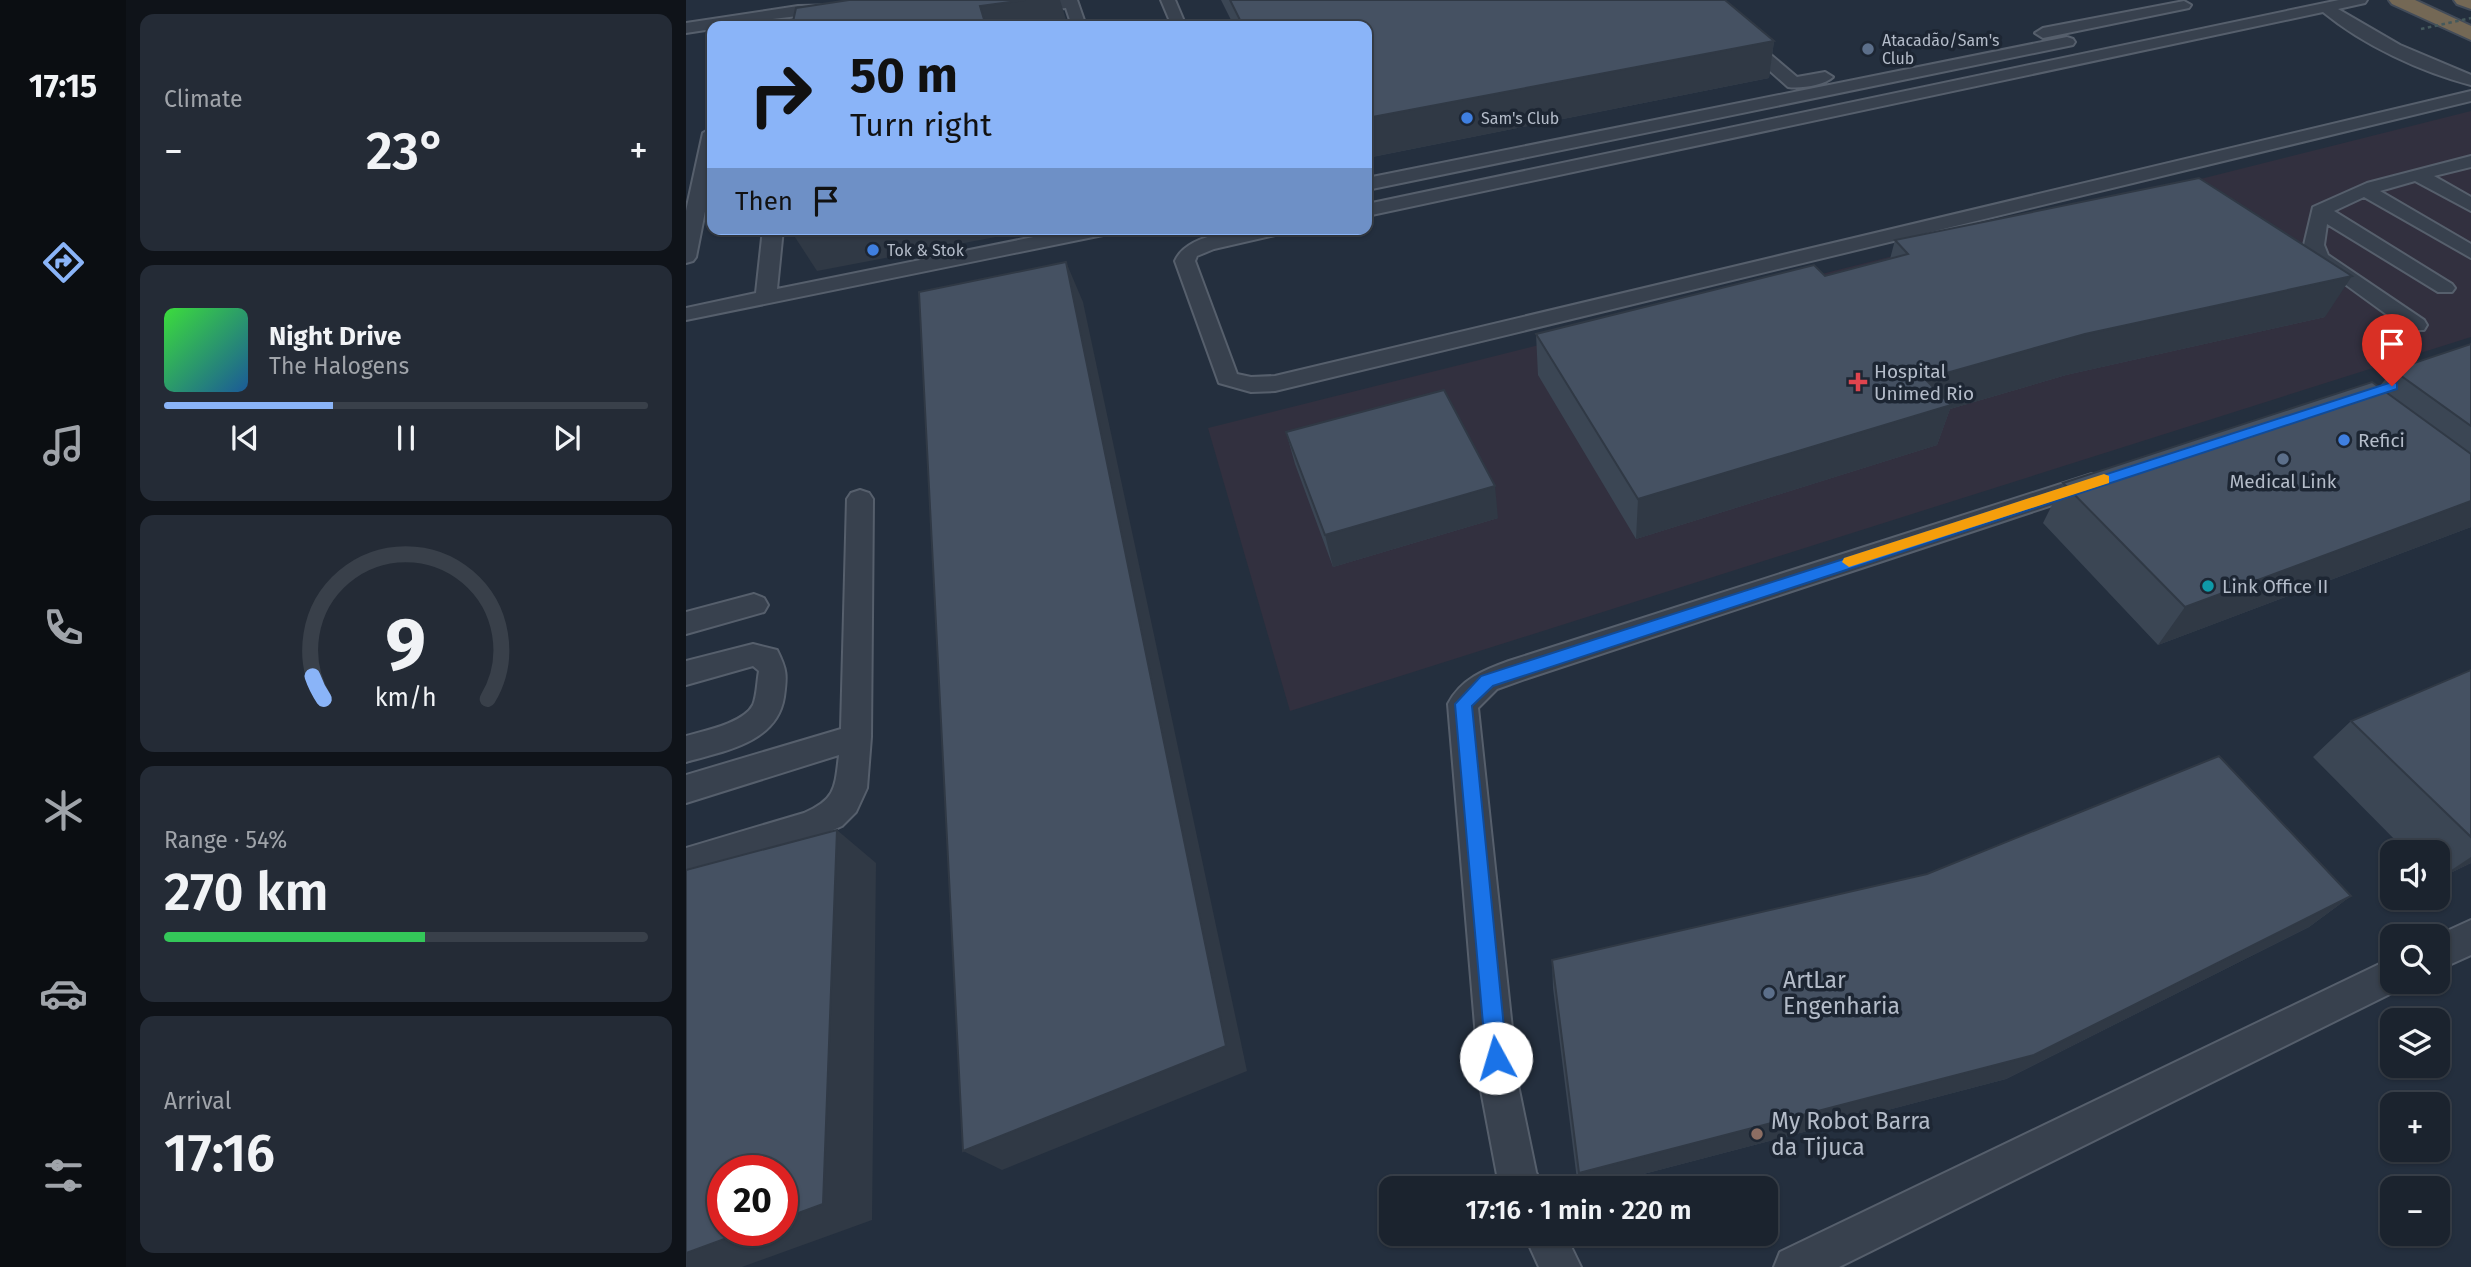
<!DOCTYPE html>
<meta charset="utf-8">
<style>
:root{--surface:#1b232e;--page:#242b36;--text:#f1f3f6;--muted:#a0a4aa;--line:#39404a;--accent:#8ab4f8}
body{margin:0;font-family:"Fira Sans",sans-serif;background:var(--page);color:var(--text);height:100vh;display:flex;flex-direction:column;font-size:26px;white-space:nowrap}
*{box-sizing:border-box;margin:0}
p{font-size:23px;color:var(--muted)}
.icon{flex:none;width:38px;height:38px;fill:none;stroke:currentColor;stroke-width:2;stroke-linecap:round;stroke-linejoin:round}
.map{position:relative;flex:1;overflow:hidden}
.sheet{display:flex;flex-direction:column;gap:14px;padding:14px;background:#0f1319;width:560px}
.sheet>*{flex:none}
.hud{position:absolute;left:21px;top:21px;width:665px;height:214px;border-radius:14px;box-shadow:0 2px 5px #0004,0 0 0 2px var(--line);background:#8ab4f8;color:#111;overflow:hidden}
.buttons{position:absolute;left:1694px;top:840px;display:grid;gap:14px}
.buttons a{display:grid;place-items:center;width:70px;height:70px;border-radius:14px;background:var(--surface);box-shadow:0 2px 5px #0004,0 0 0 2px var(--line);font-size:35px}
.speed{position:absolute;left:21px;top:1155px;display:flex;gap:14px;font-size:35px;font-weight:700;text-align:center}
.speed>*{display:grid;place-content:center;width:91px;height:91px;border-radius:50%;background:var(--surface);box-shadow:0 2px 5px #0004,0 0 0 2px var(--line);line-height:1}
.speed .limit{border:10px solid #d22;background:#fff;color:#111}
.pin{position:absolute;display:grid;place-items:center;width:60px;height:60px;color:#fff;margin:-72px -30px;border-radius:50% 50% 50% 0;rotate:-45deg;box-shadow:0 0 7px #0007}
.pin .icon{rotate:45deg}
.me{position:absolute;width:77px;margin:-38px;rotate:354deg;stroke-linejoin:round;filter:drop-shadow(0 0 5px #0008)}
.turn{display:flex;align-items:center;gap:24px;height:147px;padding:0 28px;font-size:32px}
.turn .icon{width:91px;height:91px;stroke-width:2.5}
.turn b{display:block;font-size:49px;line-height:60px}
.then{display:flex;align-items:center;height:66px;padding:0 28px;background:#0003;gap:14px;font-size:26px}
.big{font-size:52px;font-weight:600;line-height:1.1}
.sheet .widget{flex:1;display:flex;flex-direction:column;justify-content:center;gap:10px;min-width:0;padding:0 24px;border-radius:14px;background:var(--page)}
.sheet .dial{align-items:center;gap:0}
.dial svg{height:182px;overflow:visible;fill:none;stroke:var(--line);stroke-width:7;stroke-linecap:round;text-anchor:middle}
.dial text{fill:var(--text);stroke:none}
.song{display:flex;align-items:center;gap:21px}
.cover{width:84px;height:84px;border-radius:10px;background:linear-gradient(135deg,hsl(120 70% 55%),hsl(210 70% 35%))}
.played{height:7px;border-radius:4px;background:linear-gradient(90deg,var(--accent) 35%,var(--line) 35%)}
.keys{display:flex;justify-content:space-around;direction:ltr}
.heat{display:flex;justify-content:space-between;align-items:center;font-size:38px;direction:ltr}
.charge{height:10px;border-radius:5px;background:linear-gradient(90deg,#34c759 54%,var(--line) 0)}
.trip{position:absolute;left:693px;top:1176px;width:399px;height:70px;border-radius:14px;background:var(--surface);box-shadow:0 2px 5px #0004,0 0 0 2px var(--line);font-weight:600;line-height:70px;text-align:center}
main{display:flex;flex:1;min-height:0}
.dock{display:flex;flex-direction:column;width:126px;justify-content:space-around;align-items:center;background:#0b0e12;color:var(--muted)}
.dock .icon{width:49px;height:49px}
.dock .selected{color:var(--accent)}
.dock b{font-size:32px;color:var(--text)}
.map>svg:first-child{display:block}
.medical{fill:#32303f}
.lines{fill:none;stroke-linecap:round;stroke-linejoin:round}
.lane-casing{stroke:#565f6c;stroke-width:4}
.highway-casing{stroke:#434c59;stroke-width:4}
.lane{fill:#38414e;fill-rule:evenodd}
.highway{fill:#746855;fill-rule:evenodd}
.path-bridge{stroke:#44595c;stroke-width:2.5;stroke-dasharray:3.5 3.5;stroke-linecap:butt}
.wall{fill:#3b4654}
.shaded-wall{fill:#303945}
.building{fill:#455162;stroke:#303945;stroke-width:2}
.route{fill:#1a73e8;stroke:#114b97;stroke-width:2}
.slow{fill:#f59e0b}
.service-dot{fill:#5c6f8a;stroke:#1d2633;stroke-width:2.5}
.shop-dot{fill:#3f7fe0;stroke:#1d2633;stroke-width:2.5}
.health-dot{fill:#e0444e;stroke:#1d2633;stroke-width:2.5}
.culture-dot{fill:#0f9aa8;stroke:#1d2633;stroke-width:2.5}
.education-dot{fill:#8d6e63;stroke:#1d2633;stroke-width:2.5}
.labels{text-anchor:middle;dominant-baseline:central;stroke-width:7;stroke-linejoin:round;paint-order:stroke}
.far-poi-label{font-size:16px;fill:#b4bcc9;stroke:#1d2633;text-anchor:start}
.poi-label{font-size:19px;fill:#b4bcc9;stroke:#1d2633;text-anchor:start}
.near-poi-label{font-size:23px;fill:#b4bcc9;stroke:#1d2633;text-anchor:start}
</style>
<main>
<nav class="dock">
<b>17:15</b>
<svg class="icon selected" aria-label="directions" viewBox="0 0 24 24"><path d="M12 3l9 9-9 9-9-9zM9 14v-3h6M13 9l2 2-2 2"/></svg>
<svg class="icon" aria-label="music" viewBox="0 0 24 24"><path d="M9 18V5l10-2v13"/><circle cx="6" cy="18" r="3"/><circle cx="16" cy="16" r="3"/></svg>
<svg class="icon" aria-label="phone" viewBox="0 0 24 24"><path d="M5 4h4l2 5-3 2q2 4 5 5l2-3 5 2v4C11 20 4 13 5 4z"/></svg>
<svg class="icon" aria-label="climate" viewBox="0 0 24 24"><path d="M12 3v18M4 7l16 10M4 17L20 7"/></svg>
<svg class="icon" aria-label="car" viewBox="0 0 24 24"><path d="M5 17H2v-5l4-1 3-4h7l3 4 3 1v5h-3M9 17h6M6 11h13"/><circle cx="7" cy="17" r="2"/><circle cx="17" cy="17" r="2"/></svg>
<svg class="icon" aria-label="filters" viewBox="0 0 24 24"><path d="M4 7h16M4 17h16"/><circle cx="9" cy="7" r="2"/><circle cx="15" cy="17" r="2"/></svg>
</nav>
<section class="sheet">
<div class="widget"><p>Climate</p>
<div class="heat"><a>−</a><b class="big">23°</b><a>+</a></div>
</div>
<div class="widget">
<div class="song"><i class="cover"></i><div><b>Night Drive</b><p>The Halogens</p></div></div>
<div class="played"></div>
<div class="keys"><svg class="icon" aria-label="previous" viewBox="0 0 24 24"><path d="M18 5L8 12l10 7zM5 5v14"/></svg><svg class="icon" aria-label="pause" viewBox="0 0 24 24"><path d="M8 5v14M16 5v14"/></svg><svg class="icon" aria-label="next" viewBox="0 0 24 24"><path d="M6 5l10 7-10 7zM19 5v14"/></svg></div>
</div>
<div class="widget dial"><svg viewBox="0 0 100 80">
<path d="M14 69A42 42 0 1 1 86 69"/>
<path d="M14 69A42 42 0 0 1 9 59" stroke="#8ab4f8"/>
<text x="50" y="56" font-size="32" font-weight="700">9</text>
<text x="50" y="72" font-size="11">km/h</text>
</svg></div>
<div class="widget"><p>Range · 54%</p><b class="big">270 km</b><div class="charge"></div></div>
<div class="widget"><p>Arrival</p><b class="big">17:16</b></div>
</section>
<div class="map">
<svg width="1785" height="1267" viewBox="0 0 1785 1267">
<rect width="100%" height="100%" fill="#242f3e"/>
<path class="medical" d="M1785,111V337L604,711L522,428Z"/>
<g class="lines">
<defs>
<path id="lane" d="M372,0H391L400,26H386L380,8L337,12L330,8L337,4Z
M475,0H489L500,26H486Z
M1004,0H1020L1111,77L1139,72L1147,77C1139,85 1114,89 1102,87Z
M1653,0H1681L1679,3L1652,9L1714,45L1785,75V85C1735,72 1677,45 1637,12L681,216V204Z
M1498,1L1505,5L1503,8L1357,38L1349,33L1357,28Z
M161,5L168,9L167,26H153V14L112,16L26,26V29L0,33V23L112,6Z
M1381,37L1387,39L1389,42L1387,45L681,190V178Z
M1785,91V101L589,391L565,392L533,383L489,261C503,229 570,229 601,229L598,233L528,249L511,256L509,261L551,374L565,377L589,376Z
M26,128V176L10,257L7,261L0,263V211L17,133Z
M1785,156V167L1748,176L1785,197V211L1729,181L1694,191L1785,244V258L1678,197L1648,211L1766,284L1769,288L1766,292H1752L1641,224L1638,245L1642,255L1738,320L1741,325L1738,330H1722L1623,258L1618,245L1627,207L1681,183Z
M77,229H97L91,289L387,229H427L417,235L0,320V308L70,293Z
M1406,474L1415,477L1418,483L1415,489L842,678L811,689L792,708L832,1085L850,1172L857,1188H817L811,1175L794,1085L762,704C775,679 798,670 823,661Z
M174,490L183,493L187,499L185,737L181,788L170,812L156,826L134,836L0,878V848L118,813C150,799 149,788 153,755L0,803V775L155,729L161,499L165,493Z
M68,594L78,598L82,605L78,612L0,634V612Z
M67,644L91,650C101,670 101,675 98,697C91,743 38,751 0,762V736C18,731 58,723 67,705C71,696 71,681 73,671L67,666L0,685V661Z
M1785,920V955L1752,970L1750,936Z
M1706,958V982H1721L1718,987L1153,1267H1088L1094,1252Z
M838,1234H879L895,1267H853Z"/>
<path id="highway" d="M1703,0H1729L1785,26V40L1706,4Z
M1768,0H1785V9L1771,4Z"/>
</defs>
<use href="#lane" class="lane-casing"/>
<use href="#highway" class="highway-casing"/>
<use href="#lane" class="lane"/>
<use href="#highway" class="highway"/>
<path class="path-bridge" d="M1735,29L1785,18"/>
</g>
<path class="wall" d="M535,0H1039L1088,41L1083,78L681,158V26H548Z
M1209,240L1639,317L1380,375L1264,409L1251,445L950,539L852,375L850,334L1139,276L1204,259Z
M1785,344V527L1472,645L1357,523L1377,483L1693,387L1707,370Z
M600,432L812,518L647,567L609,464Z
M1785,670V863L1752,879V852H1721L1627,757L1665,721Z
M1665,896L1623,927L1320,1079L904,1188H892L867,988L866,960Z"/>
<path class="shaded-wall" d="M339,0H374L382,26H300L294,6Z
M1088,41L1083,78L681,158V118Z
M116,229H351L131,271L105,231Z
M380,262L397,302L561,1071L316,1170L277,1151Z
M1666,276L1639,317L1380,375L1264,409L1251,445L950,539L952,499L1239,379L1399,334Z
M809,486L812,518L647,567L639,535Z
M1785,501V527L1472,645L1499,607Z
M151,830L190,863L186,1220L56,1267H0V1253L63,1230H96V1219Z
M1785,857V863L1752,879Z
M1665,896L1623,927L1320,1079L904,1188H893V1173Z"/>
<path class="building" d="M163,0H339L294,6L300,26H106L110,8Z
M544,0H1039L1088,41L681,118V26H557Z
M1513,178L1666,276L1399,334L1239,379L1265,405L952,499L850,334L1128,265L1139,276L1222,254L1209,240Z
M380,262L540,1046L277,1151L233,292Z
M1785,344V426L1707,370Z
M1686,382L1785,454V501L1499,607L1377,483Z
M758,390L809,486L639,535L600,432Z
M1785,670V837L1665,721Z
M1533,756L1665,896L1348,1055L893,1173L866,960L1241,874Z
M151,830L137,1204L96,1219V1171H37V1230H63L0,1253V870Z"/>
<path class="route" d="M1706,382L1711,383V389L807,686L786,706L821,1058L818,1066L810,1069L803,1066L800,1058L769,704L795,676Z"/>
<path class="slow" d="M1418,474L1423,476V483L1163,567L1156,562L1158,558Z"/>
<g class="service-dot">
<circle cx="1182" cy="49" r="7"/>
<circle cx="1597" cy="459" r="7"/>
<circle cx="1083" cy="993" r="7"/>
</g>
<g class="shop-dot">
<circle cx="781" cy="118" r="7"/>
<circle cx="187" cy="250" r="7"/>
<circle cx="1658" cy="440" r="7"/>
</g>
<path class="health-dot" d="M1168.5 371.5h7v7h7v7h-7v7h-7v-7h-7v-7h7z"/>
<circle class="culture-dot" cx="1522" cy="586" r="7"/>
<circle class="education-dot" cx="1071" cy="1134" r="7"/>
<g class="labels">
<g class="far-poi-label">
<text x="1196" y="40">Atacadão/Sam's<tspan x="1196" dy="18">Club</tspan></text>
<text x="795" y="118">Sam's Club</text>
<text x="201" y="250">Tok &amp; Stok</text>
</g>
<g class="poi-label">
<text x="1188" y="371">Hospital<tspan x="1188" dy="22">Unimed Rio</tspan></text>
<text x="1672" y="440">Refici</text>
<text x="1597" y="481" text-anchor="middle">Medical Link</text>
<text x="1536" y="586">Link Office II</text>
</g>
<g class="near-poi-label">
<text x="1097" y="980">ArtLar<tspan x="1097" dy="26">Engenharia</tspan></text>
<text x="1085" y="1121">My Robot Barra<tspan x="1085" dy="26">da Tijuca</tspan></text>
</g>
</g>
</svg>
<div class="buttons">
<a><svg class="icon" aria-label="sound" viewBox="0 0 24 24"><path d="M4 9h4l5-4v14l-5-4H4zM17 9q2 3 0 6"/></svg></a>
<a><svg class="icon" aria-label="search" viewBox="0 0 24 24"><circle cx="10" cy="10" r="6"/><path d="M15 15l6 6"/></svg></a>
<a><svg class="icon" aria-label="layers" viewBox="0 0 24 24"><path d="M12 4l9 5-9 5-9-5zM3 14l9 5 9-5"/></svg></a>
<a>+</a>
<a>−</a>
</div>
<div class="speed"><div class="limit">20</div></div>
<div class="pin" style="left:1706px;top:386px;background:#d93025"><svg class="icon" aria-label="arrive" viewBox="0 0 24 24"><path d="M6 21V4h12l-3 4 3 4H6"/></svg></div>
<svg class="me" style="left:810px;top:1058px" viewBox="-20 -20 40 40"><circle r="19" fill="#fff"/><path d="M0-13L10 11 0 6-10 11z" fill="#1a73e8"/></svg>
<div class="trip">17:16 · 1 min · 220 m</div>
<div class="hud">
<div class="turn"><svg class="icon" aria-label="right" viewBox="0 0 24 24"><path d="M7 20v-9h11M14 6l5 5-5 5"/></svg><div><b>50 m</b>Turn right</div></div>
<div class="then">Then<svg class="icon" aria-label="arrive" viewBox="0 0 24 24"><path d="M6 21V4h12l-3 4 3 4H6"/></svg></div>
</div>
</div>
</main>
